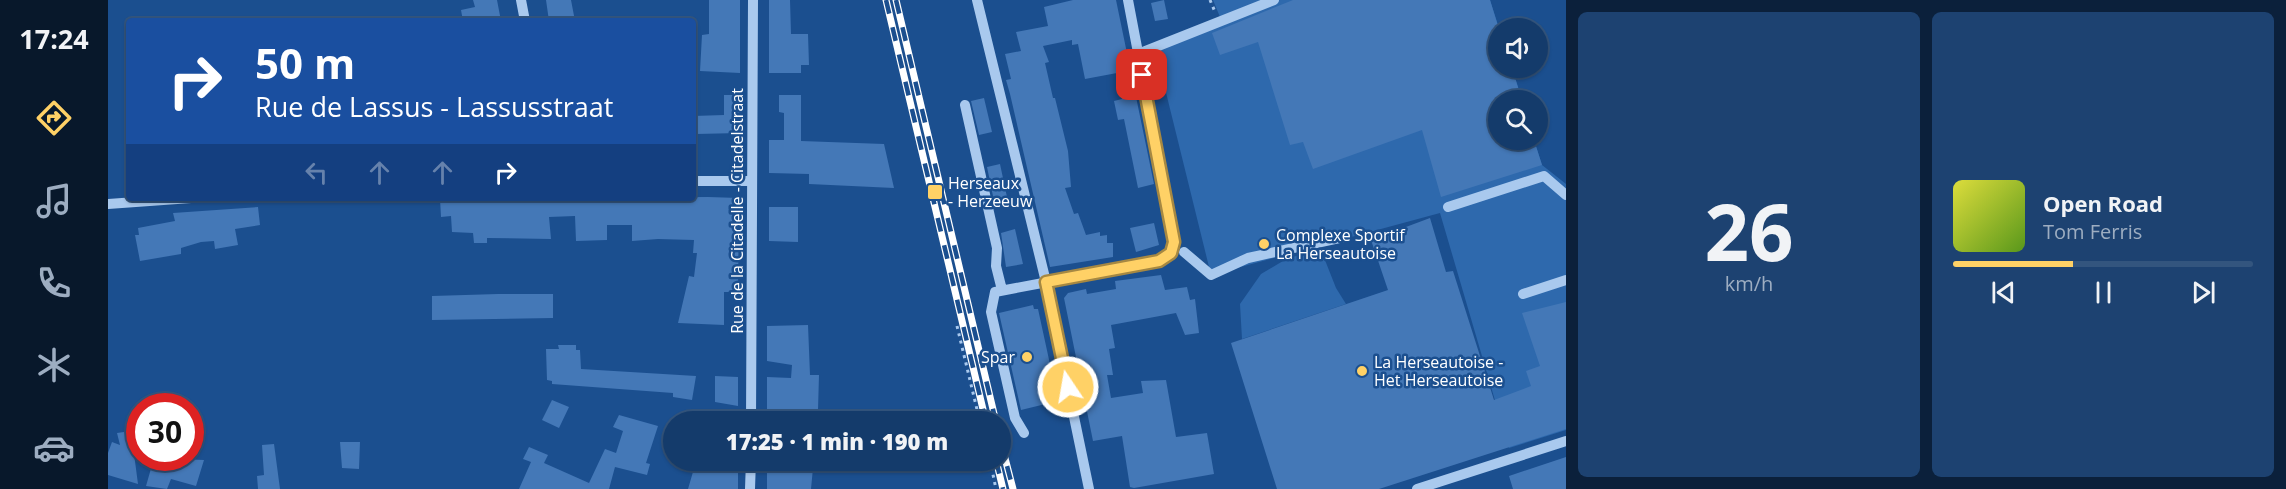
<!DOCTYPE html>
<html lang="fr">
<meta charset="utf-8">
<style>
:root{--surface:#143b6b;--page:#1d4271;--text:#f1f3f6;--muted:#9dadc1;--line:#33557e;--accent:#ffd166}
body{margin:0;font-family:"Open Sans",sans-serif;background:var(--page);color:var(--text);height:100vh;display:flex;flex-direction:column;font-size:22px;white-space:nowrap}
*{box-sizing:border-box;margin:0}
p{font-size:20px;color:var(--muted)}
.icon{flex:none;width:33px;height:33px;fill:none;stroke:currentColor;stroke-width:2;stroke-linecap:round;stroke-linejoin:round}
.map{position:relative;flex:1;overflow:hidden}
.drawer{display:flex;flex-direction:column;gap:12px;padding:12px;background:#0b203b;width:720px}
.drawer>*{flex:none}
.guide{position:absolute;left:18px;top:18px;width:570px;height:183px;border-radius:6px;box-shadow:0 2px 4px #0004,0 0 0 2px var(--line);background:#1a4fa0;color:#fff;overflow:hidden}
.buttons{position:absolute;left:1380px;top:18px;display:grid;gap:12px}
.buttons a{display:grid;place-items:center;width:60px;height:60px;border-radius:50%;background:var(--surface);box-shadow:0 2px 4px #0004,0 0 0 2px var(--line);font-size:30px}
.speed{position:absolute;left:18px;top:393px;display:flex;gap:12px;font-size:30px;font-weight:700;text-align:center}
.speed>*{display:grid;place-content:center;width:78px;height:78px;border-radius:50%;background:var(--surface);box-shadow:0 2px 4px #0004,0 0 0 2px var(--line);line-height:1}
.speed .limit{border:9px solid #d22;background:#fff;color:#111}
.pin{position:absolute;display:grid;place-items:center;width:51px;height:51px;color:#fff;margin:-26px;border-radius:12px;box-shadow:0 3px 9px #0006}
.me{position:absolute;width:66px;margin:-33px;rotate:348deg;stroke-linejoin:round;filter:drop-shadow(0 0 4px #0008)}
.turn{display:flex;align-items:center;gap:21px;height:126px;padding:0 30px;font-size:27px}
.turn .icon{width:78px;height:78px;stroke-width:2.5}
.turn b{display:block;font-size:42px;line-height:51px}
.lanes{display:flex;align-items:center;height:57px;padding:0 30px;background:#0003;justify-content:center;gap:30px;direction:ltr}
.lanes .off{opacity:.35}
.drawer .card{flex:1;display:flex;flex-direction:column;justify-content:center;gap:9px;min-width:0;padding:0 21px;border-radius:9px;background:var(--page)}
.drawer .dial{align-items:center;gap:0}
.dial b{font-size:78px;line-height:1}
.song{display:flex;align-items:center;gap:18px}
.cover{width:72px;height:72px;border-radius:9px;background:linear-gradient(135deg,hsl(60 70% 55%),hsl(90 70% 35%))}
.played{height:6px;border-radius:3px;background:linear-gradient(90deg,var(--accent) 40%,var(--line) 40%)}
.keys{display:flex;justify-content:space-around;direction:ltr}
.drawer .tiles{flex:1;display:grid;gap:12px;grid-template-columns:repeat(2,1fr)}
.trip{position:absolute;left:555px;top:411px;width:348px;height:60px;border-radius:30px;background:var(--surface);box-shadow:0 2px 4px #0004,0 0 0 2px var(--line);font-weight:800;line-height:60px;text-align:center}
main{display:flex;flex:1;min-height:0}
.menu{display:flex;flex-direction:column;width:108px;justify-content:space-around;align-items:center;background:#08182b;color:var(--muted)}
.menu .icon{width:42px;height:42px}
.menu .current{color:var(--accent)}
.menu b{font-size:27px;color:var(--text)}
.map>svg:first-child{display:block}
.green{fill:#2e69ad}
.building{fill:#4478b7}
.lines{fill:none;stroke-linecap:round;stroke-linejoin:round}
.path{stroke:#a9c9ee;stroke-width:3;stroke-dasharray:3 4.5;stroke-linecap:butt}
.minor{stroke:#a9c9ee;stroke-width:10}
.rail-casing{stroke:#fff;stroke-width:7}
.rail{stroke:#1b4f8f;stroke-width:4.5;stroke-dasharray:14;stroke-linecap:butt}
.route-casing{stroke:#a68842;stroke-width:15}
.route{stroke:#ffd166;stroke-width:10}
.poi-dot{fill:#ffd166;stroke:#1b4f8f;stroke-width:2}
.labels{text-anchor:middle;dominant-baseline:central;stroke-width:5;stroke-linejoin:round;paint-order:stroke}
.poi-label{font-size:16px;fill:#fff;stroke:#1b4f8f;text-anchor:start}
.street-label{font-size:16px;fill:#fff;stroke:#1b4f8f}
</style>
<main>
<nav class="menu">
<b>17:24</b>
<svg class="icon current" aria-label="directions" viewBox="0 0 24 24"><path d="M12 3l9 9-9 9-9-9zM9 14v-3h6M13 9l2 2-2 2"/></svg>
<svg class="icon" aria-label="music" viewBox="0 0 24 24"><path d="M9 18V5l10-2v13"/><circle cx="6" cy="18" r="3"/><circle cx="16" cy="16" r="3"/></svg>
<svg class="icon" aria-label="phone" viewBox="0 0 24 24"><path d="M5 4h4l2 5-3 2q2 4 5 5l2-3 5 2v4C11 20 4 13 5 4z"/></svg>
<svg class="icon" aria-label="climate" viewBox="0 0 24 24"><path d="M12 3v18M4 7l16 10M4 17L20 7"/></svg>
<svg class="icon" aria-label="car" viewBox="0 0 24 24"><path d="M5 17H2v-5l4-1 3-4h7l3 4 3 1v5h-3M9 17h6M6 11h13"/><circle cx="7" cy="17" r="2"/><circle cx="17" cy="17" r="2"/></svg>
</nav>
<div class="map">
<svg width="1458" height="489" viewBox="0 0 1458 489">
<rect width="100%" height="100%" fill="#1b4f8f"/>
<path class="green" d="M1105,0H1382L1391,28L1390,68H1404L1414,100H1390V140H1426L1434,165L1458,184V430L1401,448L1332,213L1103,275L1047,48L1112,17Z
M1213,250L1228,288L1238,304L1134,339L1132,304L1153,274L1180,258Z"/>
<path class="building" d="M365,0H389L393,21H355L353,10L367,7Z
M438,0H463L467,21H441Z
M601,0H632V73L592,71L594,35L601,34Z
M661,0H682L683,34H700L701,65H693V73H661Z
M965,0H1008L1046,184L1030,188L1016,119L1010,120L1006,101L1014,99L1009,73L977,79L970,44L964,45V40L935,46L941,62L937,63L945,98H947L960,151L963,187L957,188L966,214L970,213L978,235L992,232V236L999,235V243H1005V257L942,267L902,94L898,80L903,79L897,54L913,51L908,32L940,26L936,7Z
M1056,0L1060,19L1047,21L1043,3Z
M1185,0H1382L1390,26V68H1404L1414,100H1390V140H1426L1434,165L1333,197L1314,130L1205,169L1195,142L1182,145L1150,42L1112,55L1104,33Z
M616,95H632V133L588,134L585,116L616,115Z
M671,95H693V141L776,144L786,188L701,184V174L661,173V140H676V113L671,112Z
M876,98L884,132L871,135L863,101Z
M892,164L899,197L886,201L879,167Z
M600,197L631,198L630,292H616V325L570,323L581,276L586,277L589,253H585L586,240L550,239L524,241V225H499V240L468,241L467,216L441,217L443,239L379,238V243H366L365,233L344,232L343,216L333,217L332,199Z
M150,207L152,225L127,229L130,245L107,249L106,241L93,242L73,248V254L32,261L27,235H31L30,228L67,221L65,213Z
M661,207H690V242L661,241Z
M1322,218L1338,272L1345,271L1386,400L1423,386L1418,371L1432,366L1414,313L1458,302V429L1271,489H1169L1123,343L1280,290L1263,240Z
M1046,223L1051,245L1028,252L1022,228Z
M907,229L915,264L898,267L893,233Z
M1053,275L1057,290L1079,287L1082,300L1087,299L1091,333L1077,335L1068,313L1003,325L1007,348L1001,349L1005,375H999L1003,398L1035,393L1033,381L1058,380L1068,437L1099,433L1106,474L1026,488L1022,487L1014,436L985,441L956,298L960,293L978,289L979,294L1008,289L1007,281Z
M390,294H445V318L324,320V296Z
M925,305L926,309H930L950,401L913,410L891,313Z
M700,325L702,375H711L710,410L702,409V419L659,422V377L683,378L684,365L659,361V326Z
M450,345H468V350H472L473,369L588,376L584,400L565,397V393L444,384V381L439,380L438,349H451Z
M607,376L630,377V406L607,402Z
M444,400L461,407L451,428L434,420Z
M511,415L550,426L538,463L542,464L539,475L507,467L501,489H411L423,462L415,459L421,447L440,455L436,463L481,483L497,449L508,453L515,431L505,427Z
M23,431L30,484L0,475V453L4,442L12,445L9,433Z
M232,442H252L251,469L234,468Z
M166,444L172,489H150L149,476L156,475L154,445Z
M1458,457V489H1405L1401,476Z
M46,458L96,460L88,486L63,479L59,489L38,486Z
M595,460L630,463V489H580L587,465L593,467Z
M659,460H695L694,467L705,468L703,489H659Z"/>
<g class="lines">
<path class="path" d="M1102,0L1107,12
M849,326L872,422
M882,460L888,489"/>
<path class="minor" d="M413,0L417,21
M869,0L938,282L981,489
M1030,54L1166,0
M857,105L889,248L888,266L894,290
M585,181H644
M0,204L83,198
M1340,207L1436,176L1458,195
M1076,252L1103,275L1140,258L1236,237
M1415,294L1458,280
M643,422L645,0
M916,433L907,418L883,312L887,292L1051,261L1063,253L1066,242L1020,0
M642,489L643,460
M1309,489L1458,441"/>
<defs>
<path id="rail" d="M778,0L878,422
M788,0L888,422
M892,439L905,489
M888,460L895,489"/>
</defs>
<use href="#rail" class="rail-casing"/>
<use href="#rail" class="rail"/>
</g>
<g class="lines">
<defs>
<path id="route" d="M960,387L938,282L1051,261L1063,253L1066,242L1034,75"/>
</defs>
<use href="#route" class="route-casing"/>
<use href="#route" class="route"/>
</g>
<g class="poi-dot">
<rect x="819" y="184" width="16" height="16" rx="3"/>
<circle cx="1156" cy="244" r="6"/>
<circle cx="919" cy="357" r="6"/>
<circle cx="1254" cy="371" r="6"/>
</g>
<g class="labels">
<g class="poi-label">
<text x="840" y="183">Herseaux<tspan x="840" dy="18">- Herzeeuw</tspan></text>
<text x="1168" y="235">Complexe Sportif<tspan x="1168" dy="18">La Herseautoise</tspan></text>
<text x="907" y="357" text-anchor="end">Spar</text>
<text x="1266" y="362">La Herseautoise -<tspan x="1266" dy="18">Het Herseautoise</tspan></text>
</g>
<g class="street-label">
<text transform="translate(629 211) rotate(-90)">Rue de la Citadelle - Citadelstraat</text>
</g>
</g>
</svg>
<div class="buttons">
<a><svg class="icon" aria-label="sound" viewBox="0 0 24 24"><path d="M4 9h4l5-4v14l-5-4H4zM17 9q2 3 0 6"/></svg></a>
<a><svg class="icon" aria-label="search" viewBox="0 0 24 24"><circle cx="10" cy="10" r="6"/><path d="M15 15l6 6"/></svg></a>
</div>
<div class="speed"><div class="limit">30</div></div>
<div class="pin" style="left:1034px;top:75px;background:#d93025"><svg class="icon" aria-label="arrive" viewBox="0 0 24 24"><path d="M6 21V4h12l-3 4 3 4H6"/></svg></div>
<svg class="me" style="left:960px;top:387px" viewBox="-20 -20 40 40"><circle r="17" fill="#ffd166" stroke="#fff" stroke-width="3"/><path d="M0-11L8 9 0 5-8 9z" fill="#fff"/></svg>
<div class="trip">17:25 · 1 min · 190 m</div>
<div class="guide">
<div class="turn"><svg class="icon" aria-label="right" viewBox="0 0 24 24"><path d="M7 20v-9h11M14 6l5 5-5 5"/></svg><div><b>50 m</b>Rue de Lassus - Lassusstraat</div></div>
<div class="lanes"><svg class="icon off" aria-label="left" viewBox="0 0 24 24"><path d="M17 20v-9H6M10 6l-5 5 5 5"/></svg><svg class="icon off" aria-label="ahead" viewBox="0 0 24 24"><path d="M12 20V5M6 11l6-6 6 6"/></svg><svg class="icon off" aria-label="ahead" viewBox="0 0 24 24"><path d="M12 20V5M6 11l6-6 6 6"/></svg><svg class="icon" aria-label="right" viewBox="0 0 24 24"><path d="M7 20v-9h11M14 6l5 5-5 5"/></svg></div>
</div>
</div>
<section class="drawer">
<div class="tiles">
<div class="card dial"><b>26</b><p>km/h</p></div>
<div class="card">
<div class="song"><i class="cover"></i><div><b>Open Road</b><p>Tom Ferris</p></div></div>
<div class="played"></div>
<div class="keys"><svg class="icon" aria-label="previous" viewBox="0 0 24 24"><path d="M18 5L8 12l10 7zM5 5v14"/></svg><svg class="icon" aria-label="pause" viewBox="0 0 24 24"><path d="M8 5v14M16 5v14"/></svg><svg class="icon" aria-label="next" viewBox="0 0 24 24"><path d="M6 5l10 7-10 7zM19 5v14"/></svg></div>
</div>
</div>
</section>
</main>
